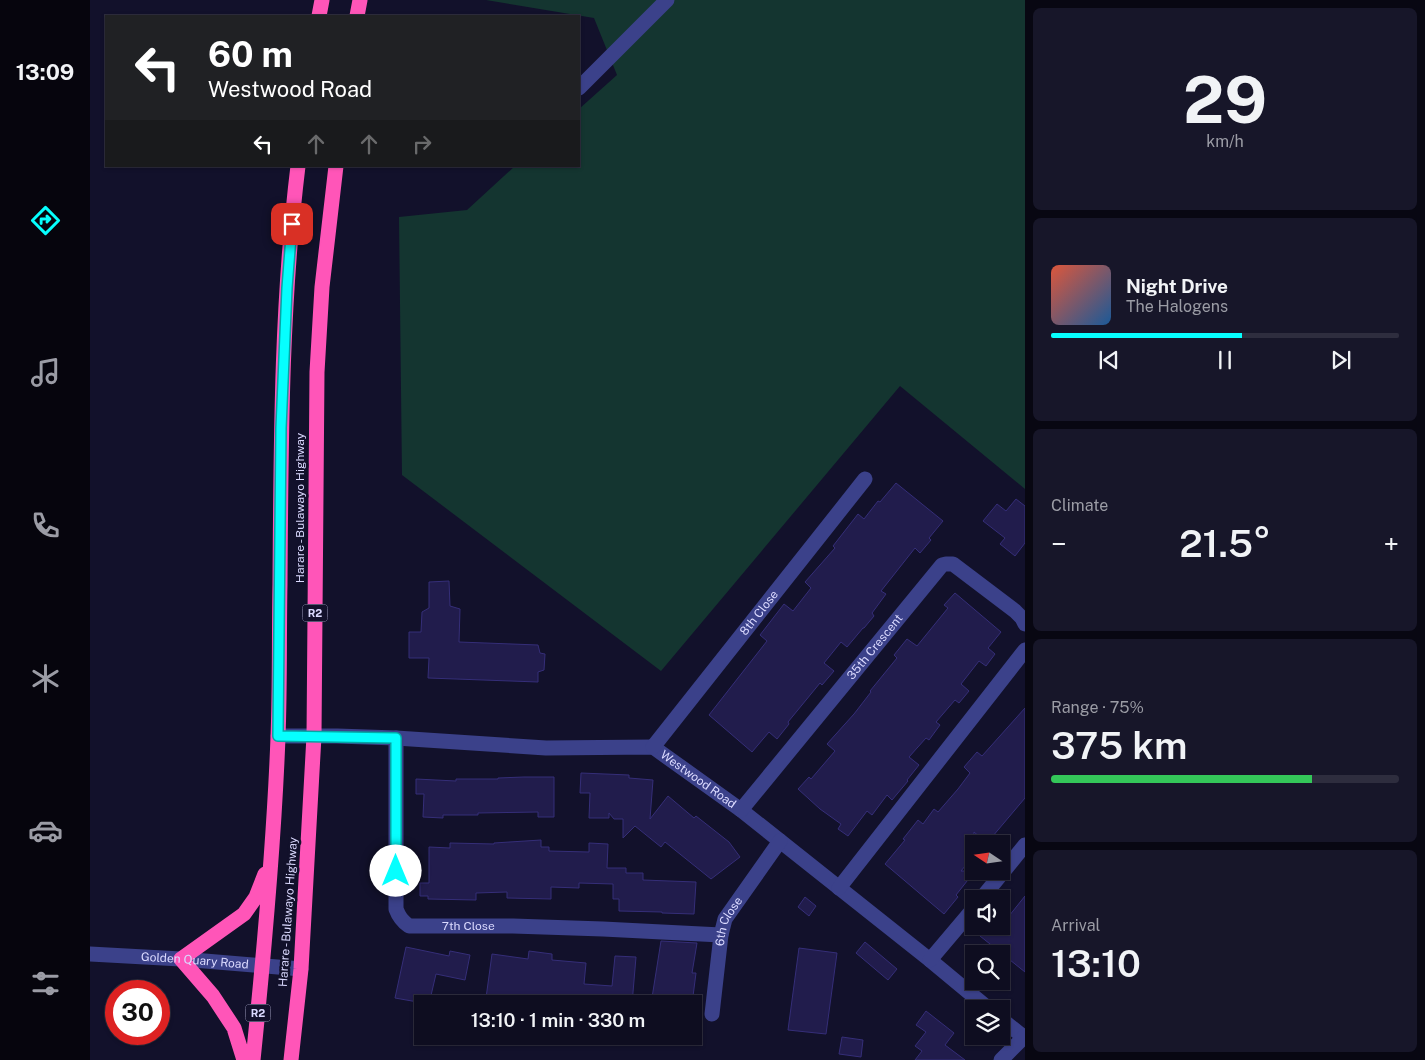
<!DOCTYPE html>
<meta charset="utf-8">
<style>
:root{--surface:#0e0d20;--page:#171629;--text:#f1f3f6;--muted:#9b9ca5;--line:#2e2d3e;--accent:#06fffe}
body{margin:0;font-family:"Public Sans",sans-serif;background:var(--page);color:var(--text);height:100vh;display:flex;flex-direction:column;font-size:19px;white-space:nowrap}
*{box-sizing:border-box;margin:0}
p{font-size:16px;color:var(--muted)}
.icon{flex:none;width:28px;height:28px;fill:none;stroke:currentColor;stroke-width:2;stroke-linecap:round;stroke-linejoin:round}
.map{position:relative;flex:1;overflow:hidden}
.details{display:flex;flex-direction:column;gap:8px;padding:8px;background:#080712;width:400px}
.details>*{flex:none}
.top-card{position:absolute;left:15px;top:15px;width:475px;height:152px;border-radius:0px;box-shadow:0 1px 4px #0004,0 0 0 1px var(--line);background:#202124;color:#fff;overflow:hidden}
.needle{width:32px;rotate:283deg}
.buttons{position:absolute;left:875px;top:835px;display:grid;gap:10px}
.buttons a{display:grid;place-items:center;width:45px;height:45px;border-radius:0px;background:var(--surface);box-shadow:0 1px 4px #0004,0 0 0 1px var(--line);font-size:25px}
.speed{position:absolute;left:15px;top:980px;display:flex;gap:10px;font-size:25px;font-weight:700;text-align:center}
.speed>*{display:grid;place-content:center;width:65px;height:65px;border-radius:50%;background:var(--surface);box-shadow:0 1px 4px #0004,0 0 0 1px var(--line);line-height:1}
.speed .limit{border:8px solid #d22;background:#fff;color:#111}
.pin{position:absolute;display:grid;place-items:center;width:42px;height:42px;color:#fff;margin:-21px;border-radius:10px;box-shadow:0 2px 8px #0006}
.me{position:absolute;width:55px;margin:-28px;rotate:0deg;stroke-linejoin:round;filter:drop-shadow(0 0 4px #0008)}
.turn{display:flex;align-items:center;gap:18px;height:105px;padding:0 20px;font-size:22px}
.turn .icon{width:65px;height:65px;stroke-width:2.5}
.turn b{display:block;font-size:35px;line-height:42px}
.lanes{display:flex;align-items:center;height:48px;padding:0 20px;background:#0003;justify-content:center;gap:25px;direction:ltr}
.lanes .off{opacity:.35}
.big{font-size:38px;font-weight:600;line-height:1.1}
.details .widget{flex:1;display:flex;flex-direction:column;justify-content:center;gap:8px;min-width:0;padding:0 18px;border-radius:8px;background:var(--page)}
.details .dial{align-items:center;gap:0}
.dial b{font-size:65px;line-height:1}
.song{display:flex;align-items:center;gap:15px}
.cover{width:60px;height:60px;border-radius:8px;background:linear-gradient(135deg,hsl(10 70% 55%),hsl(210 70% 35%))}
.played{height:5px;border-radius:2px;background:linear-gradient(90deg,var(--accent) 55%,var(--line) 55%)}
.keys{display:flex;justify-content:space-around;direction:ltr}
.heat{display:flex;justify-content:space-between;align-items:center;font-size:28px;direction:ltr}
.charge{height:8px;border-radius:4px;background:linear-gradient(90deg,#34c759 75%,var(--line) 0)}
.trip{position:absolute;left:324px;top:995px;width:288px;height:50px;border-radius:0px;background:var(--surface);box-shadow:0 1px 4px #0004,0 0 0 1px var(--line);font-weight:600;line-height:50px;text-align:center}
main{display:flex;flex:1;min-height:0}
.tabs{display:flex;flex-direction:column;width:90px;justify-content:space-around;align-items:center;background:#06050d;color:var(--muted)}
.tabs .icon{width:35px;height:35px}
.tabs .selected{color:var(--accent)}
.tabs b{font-size:22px;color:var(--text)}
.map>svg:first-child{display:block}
.green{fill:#143530}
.building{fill:#211c4c;stroke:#352e78}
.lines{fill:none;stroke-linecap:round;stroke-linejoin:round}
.minor{stroke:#3b418a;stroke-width:15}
.highway{stroke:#ff55b8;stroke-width:15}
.route-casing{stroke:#04a6a5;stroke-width:12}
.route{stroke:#06fffe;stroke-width:9}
.labels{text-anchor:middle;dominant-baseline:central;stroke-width:5;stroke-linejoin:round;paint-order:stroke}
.shield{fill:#12112b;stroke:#9f9ebf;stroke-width:1}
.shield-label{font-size:11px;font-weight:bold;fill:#dbdaff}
.street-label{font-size:12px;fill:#dbdaff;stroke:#12112b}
</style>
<main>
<nav class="tabs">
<b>13:09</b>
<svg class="icon selected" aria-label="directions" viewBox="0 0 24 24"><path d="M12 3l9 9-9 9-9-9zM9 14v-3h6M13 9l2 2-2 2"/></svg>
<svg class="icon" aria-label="music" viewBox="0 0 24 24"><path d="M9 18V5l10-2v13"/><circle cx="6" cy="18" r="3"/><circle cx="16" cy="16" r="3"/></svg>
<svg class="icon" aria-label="phone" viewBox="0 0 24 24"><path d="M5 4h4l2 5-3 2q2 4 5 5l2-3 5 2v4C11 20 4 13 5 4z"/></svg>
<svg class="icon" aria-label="climate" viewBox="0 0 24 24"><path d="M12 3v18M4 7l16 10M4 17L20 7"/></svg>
<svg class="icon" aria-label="car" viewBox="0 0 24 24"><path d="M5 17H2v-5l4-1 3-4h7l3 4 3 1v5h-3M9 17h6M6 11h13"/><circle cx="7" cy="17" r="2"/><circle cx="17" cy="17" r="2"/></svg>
<svg class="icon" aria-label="filters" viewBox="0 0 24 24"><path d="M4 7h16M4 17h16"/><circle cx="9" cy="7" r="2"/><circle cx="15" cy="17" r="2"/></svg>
</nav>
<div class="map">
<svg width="935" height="1060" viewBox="0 0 935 1060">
<rect width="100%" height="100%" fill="#12112b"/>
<path class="green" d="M396,0H935V489L810,386L571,671L312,475L309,217L377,210L425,166H489V109L527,75L504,18Z"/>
<path class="building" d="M806,483L853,521L839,538L841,540L830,553L825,548L791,591L796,594L782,613L784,616L774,628H773L757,647L751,642L734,663L744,671L732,685L730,683L698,722L699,724L687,739L679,732L662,752L619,715L677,641L670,635L694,604L703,611L721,588L715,582L745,548L743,546L768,514L774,519L788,501L790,502Z
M926,499L935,506V543L925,556L910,544L915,538L893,521L907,504L916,511Z
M359,581L360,606L370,609L369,642L448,645L450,653L455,654L454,670L448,672V682L338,678L339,658H319V632H331L332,612L339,608V582Z
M865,593L911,632L898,648L905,654L896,666L889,661L871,684L879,691L869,703L865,700L846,722L850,725L839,740L836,738L819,757L829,765L817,780L818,781L802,800L797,795L782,815L777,811L758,836L748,829L751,824L730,809L708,789L719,777L721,779L745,751L737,744L764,714L781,692L780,691L807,658L804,655L817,639L827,646L858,608L854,605Z
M935,708V798L897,843L884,832V855L871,871H885L866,895L868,897L854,914L795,864L815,840L813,839L828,820L833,824L844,809L848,812L868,789L880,773L874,767L887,752L892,756Z
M491,773L539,775V778L563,780L560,819L578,796L604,818L606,816L639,842L650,857L621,879L575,842L571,847L545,826L533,838V819H524L519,813V818H499L500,793H490Z
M434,777H464V817H448V812L388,813V815H353V818L333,817L334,794H326V779L366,781V779H408V778Z
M451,840V847H459V851L499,852V843L518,844L517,868H536V873H553V880L606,882L604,914L572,913V912L529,911V899H523V884L489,883V888L461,887V899L417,898V892L386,893V900L338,899V896H330V883H339V847L360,848V843L404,844V843Z
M935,896V972L890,936L898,926H911Z
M715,897L726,906L719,916L708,907Z
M571,941L607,943L602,973H606L602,1004H561Z
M775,942L807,969L798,980L766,953Z
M316,947L359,956L360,951L380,955L375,980L346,974L339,1004L305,998Z
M709,948L747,953L736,1034L698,1030Z
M439,951L462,954V960L496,963L494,984L522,986L525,956L546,957L542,1004H513V1001L456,995L455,1002L412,995L411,1000L396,998L402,954L438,959Z
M836,1011L864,1033L855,1045L875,1060H825L832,1051L825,1046L836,1032L826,1025Z
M752,1037L773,1040L771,1057L749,1054Z"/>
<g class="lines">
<g class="minor">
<path d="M489,88L577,0"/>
<path id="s1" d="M188,736H247L306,738L456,748L563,747L651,810L840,960L899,1009"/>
<path id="s2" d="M306,738V909C309,917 312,921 319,926H423L513,929L631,935"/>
<path id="s3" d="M563,747L775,479"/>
<path id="s4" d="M651,810L852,565L856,564H863L925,611L932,618L935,624"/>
<path d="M749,888L935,650"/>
<path d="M891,899L935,845"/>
<path id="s5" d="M0,954L91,959L211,969"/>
<path d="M840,960L884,908"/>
<path id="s6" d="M622,1014L631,935L635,919L690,841"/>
<path d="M911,1019L935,1038"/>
<path d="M911,1060L935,1036"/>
</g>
<path class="highway" d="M229,16L232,0
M267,16L270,0
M154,1060L144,1028L123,996L91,959L154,914L166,897L175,874
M163,1060C174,953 184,845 188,737C190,686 189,635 190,584C191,445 191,305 208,166
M201,1060L211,969L224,736L227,372L232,287L246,166"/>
</g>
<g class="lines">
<defs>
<path id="route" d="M202,224L197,288L191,428L188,736L306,738V871"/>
</defs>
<use href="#route" class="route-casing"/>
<use href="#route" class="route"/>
</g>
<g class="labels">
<g class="shield">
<rect x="212.5" y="604.5" width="25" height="17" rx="4"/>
<rect x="155.5" y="1004.5" width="25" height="17" rx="4"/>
</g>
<g class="shield-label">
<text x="225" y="613">R2</text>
<text x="168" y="1013">R2</text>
</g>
<g class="street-label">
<text transform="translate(210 508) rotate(-90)">Harare - Bulawayo Highway</text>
<text stroke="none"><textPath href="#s3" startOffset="171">8th Close</textPath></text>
<text stroke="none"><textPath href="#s4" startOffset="211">35th Crescent</textPath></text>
<text stroke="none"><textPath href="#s1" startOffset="431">Westwood Road</textPath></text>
<text transform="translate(198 912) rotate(-86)">Harare - Bulawayo Highway</text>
<text stroke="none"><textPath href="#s6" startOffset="95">6th Close</textPath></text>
<text stroke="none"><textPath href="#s2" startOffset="252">7th Close</textPath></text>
<text stroke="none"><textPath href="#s5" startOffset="105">Golden Quary Road</textPath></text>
</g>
</g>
</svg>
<div class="buttons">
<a><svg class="needle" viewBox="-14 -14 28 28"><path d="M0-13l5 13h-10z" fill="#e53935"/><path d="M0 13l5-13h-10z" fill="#9b9ca5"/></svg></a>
<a><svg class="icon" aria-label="sound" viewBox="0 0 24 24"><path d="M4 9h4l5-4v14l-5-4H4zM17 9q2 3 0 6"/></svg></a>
<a><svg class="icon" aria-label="search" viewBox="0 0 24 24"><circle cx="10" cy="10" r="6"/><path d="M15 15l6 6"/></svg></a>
<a><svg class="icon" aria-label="layers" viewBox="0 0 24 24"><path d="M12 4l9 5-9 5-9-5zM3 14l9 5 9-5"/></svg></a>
</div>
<div class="speed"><div class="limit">30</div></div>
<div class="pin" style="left:202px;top:224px;background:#d93025"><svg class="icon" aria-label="arrive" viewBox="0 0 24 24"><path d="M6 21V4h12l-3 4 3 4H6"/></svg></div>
<svg class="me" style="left:306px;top:871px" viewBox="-20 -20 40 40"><circle r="19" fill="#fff"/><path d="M0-13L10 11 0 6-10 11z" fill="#06fffe"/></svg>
<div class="trip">13:10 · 1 min · 330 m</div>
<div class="top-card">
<div class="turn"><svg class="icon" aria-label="left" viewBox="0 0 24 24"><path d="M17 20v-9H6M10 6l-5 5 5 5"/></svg><div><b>60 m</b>Westwood Road</div></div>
<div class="lanes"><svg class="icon" aria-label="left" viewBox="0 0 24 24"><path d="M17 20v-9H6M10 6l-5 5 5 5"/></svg><svg class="icon off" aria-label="ahead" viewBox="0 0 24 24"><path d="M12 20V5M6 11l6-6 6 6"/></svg><svg class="icon off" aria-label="ahead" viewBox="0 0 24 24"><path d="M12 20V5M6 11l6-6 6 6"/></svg><svg class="icon off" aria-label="right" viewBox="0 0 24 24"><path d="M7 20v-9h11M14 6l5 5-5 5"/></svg></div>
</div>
</div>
<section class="details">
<div class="widget dial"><b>29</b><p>km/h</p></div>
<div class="widget">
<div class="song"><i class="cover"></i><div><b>Night Drive</b><p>The Halogens</p></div></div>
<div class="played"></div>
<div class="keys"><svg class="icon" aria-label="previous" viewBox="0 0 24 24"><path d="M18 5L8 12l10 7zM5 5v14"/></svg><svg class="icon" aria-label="pause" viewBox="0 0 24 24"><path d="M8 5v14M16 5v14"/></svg><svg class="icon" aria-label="next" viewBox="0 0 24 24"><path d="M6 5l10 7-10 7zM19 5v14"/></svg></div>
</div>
<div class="widget"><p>Climate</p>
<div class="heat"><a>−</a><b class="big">21.5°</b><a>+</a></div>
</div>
<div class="widget"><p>Range · 75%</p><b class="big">375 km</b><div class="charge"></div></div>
<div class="widget"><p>Arrival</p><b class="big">13:10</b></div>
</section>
</main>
